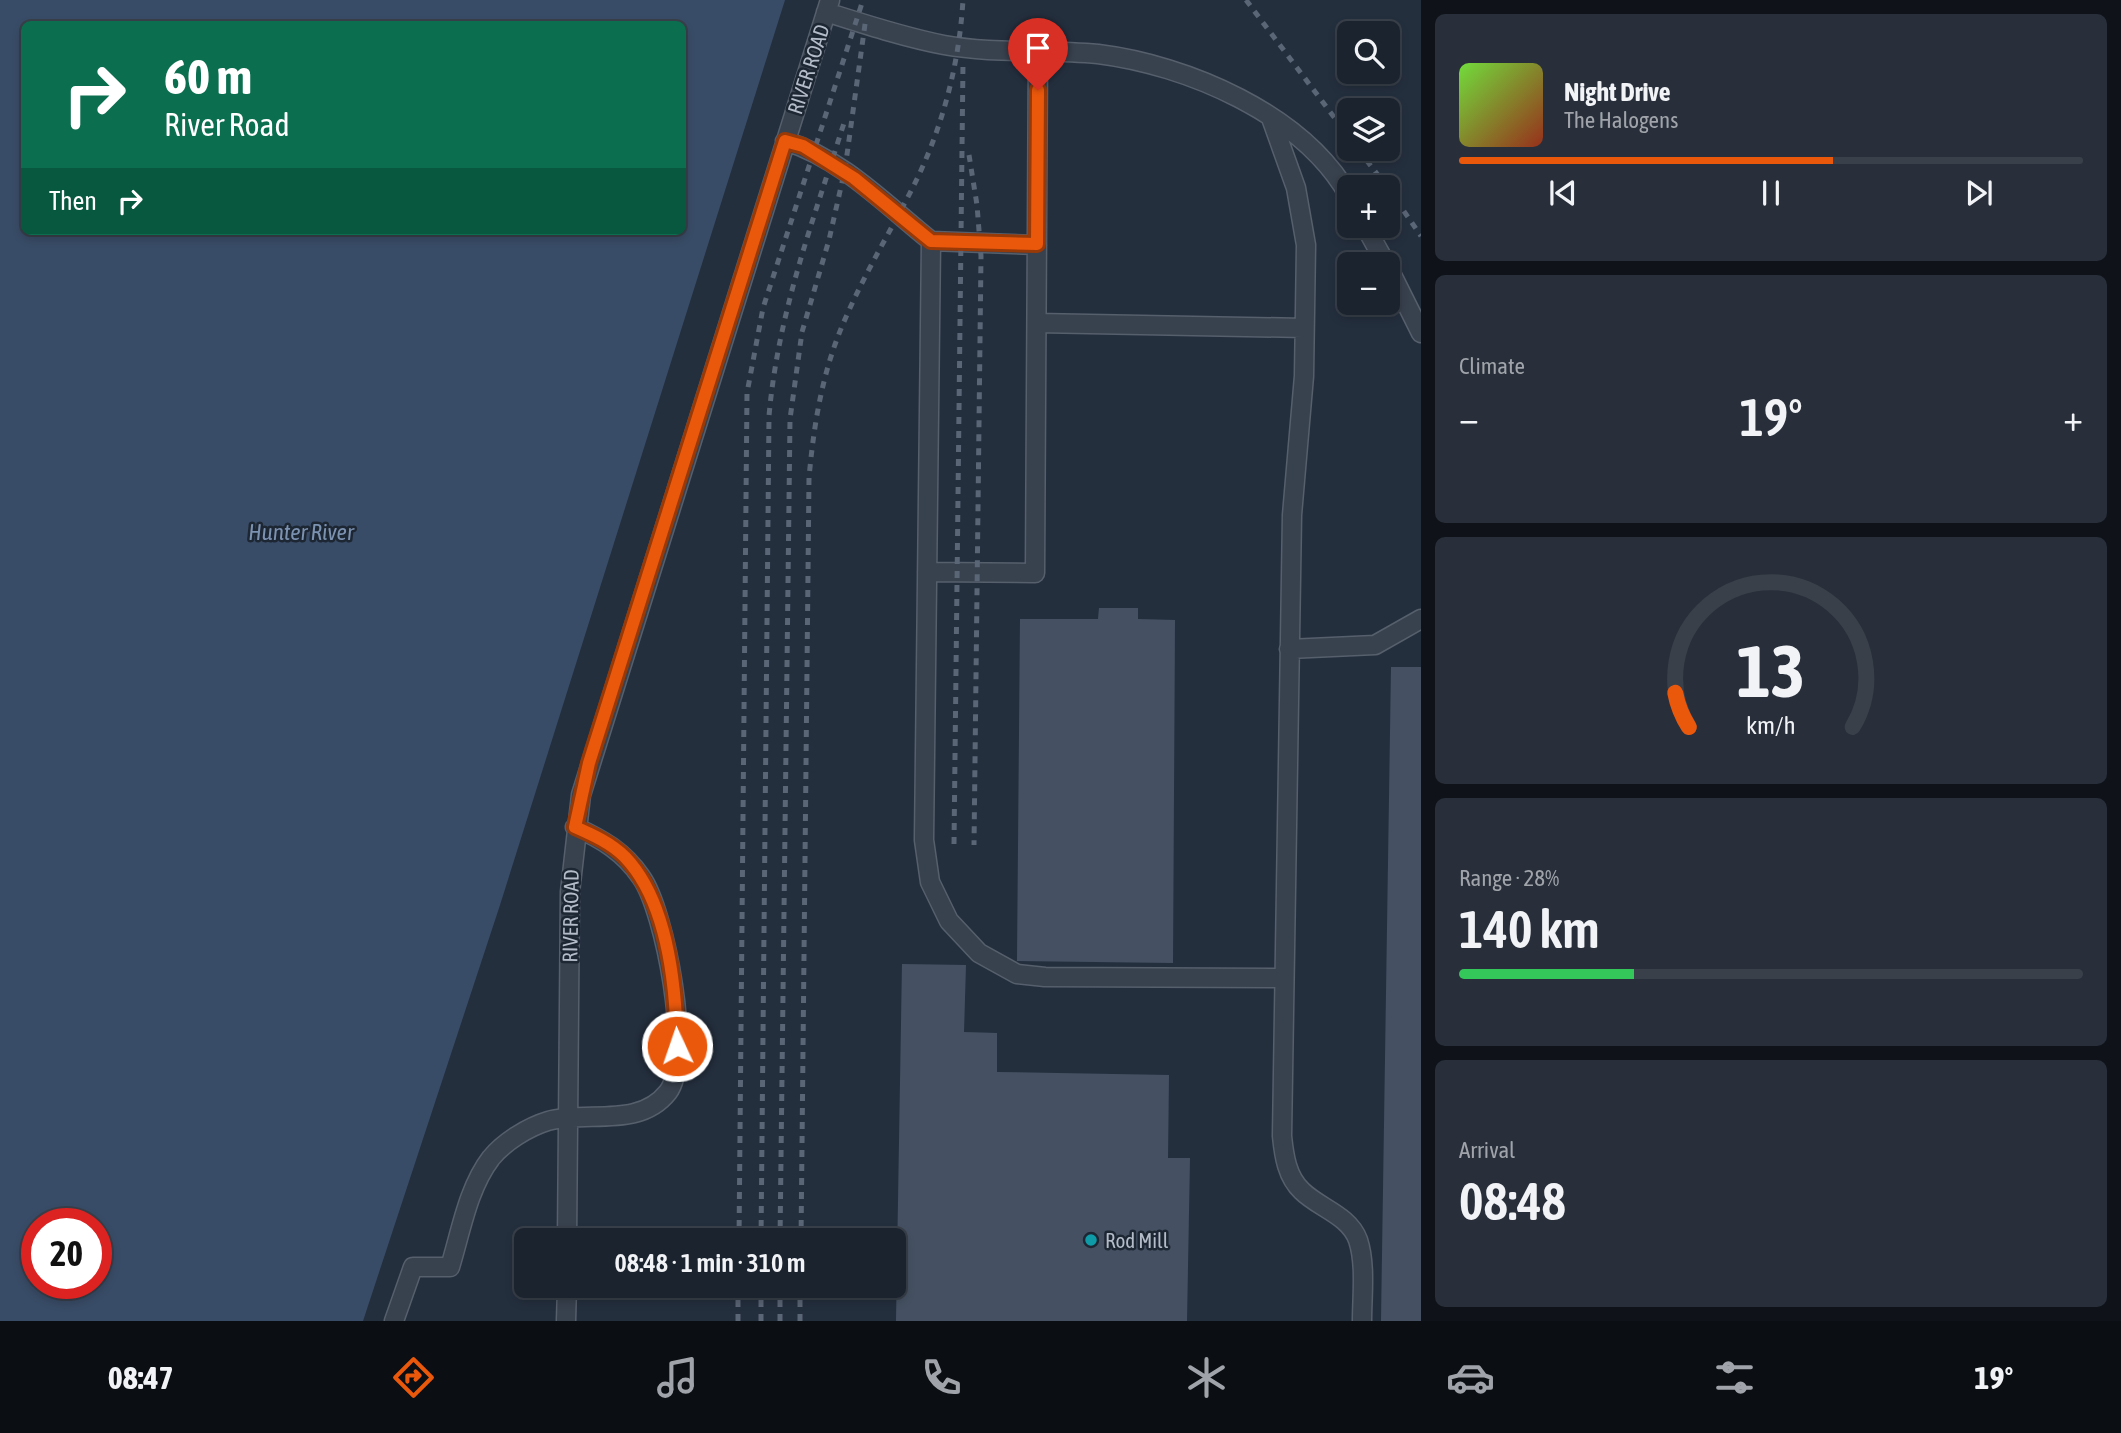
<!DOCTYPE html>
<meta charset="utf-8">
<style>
:root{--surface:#1b232e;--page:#282f3a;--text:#f1f3f6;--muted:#a0a4aa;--line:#39404a;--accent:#ea580c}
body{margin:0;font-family:"Asap Condensed",sans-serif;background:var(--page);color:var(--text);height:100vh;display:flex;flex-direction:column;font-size:26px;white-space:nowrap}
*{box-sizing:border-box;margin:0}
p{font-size:23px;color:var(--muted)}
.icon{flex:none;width:38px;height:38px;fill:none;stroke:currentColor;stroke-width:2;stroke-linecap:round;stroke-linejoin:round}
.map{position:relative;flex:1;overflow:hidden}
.details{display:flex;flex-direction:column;gap:14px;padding:14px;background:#0f1319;width:700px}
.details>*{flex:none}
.guide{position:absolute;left:21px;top:21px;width:665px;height:214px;border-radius:10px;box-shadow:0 4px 10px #0003,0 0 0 2px var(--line);background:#0b6e4f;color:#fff;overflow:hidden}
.controls{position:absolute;left:1337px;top:21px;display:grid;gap:14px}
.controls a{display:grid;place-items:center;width:63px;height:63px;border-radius:10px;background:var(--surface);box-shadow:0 4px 10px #0003,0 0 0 2px var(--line);font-size:35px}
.speed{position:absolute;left:21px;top:1208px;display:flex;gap:14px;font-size:35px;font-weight:700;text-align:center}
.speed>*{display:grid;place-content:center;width:91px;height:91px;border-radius:50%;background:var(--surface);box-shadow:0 4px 10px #0003,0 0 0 2px var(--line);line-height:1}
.speed .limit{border:10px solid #d22;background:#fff;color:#111}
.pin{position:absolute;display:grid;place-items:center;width:60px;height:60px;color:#fff;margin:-72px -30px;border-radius:50% 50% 50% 0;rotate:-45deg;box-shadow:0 0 7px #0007}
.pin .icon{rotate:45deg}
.me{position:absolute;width:77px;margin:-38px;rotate:357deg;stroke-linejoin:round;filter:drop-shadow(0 0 5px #0008)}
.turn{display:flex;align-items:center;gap:24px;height:147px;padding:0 28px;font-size:32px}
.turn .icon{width:91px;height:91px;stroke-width:2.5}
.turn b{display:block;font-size:49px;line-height:60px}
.then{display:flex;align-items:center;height:66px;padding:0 28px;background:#0003;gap:14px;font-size:26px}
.big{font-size:52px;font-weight:600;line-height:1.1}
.details .card{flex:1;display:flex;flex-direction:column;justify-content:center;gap:10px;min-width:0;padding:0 24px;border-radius:10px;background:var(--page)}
.details .dial{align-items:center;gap:0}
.dial svg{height:182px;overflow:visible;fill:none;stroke:var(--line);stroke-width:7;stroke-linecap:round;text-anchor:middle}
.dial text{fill:var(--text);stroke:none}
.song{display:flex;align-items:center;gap:21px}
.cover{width:84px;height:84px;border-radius:10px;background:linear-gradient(135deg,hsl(100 70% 55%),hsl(10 70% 35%))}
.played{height:7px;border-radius:4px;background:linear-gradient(90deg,var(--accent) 60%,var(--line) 60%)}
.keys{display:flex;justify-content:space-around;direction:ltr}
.heat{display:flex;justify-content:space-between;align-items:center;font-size:38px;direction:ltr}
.charge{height:10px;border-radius:5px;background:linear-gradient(90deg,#34c759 28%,var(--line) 0)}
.trip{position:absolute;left:514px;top:1228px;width:392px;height:70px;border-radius:10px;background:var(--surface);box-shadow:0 4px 10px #0003,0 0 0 2px var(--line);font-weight:600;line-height:70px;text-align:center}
.menu{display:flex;height:112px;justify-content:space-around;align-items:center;background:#0b0e12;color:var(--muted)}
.menu .icon{width:49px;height:49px}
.menu .on{color:var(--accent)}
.menu b{font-size:32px;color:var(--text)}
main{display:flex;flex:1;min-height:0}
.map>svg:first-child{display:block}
.water{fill:#394c67;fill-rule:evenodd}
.building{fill:#455162}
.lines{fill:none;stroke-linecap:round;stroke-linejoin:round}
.lane-casing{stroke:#565f6c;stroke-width:21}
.lane{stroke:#38414e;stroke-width:18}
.rail{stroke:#5a6575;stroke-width:5;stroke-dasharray:7 7;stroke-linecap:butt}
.route-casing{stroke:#983908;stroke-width:18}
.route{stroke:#ea580c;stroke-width:12}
.culture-dot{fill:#0f9aa8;stroke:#1d2633;stroke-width:2.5}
.labels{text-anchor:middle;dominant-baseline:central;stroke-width:5;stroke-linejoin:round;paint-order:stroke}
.street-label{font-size:21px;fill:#b4bcc9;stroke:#1d2633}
.poi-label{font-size:21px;fill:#b4bcc9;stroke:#1d2633;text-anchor:start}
.water-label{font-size:23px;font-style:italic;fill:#7c92b1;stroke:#1d2633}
</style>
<main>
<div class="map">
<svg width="1421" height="1321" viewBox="0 0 1421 1321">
<rect width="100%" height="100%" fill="#242f3e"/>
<path class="water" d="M0,0H785L500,905L363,1321H0ZM24,24H682V231H24ZM37,1223H96V1283H37Z"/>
<path class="building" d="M1099,608H1138V619L1175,620L1173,963L1017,961L1020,619H1098Z
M1391,667H1421V1321H1381Z
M902,964L966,965L964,1032L997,1033V1072L1169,1075L1168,1158H1190L1187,1321H896Z"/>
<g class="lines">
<defs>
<path id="lane" d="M826,12C864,24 903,37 944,45C994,54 1046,49 1098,54C1187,65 1303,114 1349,196
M1271,118L1296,188L1306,245L1304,376L1292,515L1282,1136C1284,1156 1287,1177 1302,1191C1319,1208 1349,1215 1358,1240C1366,1264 1362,1296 1362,1321
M785,141C841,158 886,205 931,241L924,840L930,882L949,921L979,953L1017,974L1045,977L1284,978
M1365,226L1386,264
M931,241L1037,245
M1388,267L1421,333
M1037,323L1304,328
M927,572L1035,573L1038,51
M1289,649L1375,645L1421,619
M567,1241L570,892L581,795L830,0
M394,1321L413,1267H450C461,1231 468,1188 491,1158C504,1142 528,1127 548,1121C587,1110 639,1129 668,1092C693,1059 665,910 641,877C624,852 602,839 575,827
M566,1321L567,1286"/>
</defs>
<use href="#lane" class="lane-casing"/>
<use href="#lane" class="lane"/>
<path class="rail" d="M1246,0L1349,137
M1358,149L1387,187
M969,155L977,205L981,256L974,845
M1388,188L1421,236
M954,844L963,63
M739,1241L747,393L763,308L863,0
M761,1241L769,416C778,313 813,221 844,123
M780,1241L790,419L802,332L829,240L845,169L866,17
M801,1241L809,478C814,422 823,368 846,317C865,273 890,232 912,189C942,130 959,66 963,0
M738,1321V1286
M761,1321V1286
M780,1321V1286
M800,1321V1286"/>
</g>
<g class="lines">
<defs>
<path id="route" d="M677,1046C676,986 668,902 625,857C611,843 593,835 575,827L589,763L785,141L803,146L854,178L931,241L1037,244L1038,90"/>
</defs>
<use href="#route" class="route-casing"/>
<use href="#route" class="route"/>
</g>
<circle class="culture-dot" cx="1091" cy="1240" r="7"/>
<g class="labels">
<g class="street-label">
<text transform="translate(808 69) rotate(-72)">RIVER ROAD</text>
<text transform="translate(570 916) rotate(-89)">RIVER ROAD</text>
</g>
<g class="poi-label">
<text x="1105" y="1240">Rod Mill</text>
</g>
<g class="water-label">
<text x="301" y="532">Hunter River</text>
</g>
</g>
</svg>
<div class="controls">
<a><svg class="icon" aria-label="search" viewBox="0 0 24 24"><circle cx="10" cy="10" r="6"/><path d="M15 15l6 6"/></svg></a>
<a><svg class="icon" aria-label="layers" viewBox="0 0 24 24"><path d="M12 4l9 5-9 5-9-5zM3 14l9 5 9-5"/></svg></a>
<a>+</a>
<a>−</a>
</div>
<div class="speed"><div class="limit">20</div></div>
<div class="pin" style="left:1038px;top:90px;background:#d93025"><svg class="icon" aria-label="arrive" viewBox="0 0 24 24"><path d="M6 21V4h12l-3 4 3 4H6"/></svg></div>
<svg class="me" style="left:677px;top:1046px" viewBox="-20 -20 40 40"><circle r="17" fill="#ea580c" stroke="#fff" stroke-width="3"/><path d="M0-11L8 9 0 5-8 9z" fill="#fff"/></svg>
<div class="trip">08:48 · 1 min · 310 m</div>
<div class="guide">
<div class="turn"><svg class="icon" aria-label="right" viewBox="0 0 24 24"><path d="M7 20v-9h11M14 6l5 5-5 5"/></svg><div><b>60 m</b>River Road</div></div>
<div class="then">Then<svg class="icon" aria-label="right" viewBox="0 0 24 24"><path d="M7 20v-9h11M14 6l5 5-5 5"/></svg></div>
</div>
</div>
<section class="details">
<div class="card">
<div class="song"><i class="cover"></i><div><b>Night Drive</b><p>The Halogens</p></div></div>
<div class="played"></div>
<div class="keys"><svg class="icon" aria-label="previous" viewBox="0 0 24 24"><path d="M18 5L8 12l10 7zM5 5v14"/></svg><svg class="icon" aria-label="pause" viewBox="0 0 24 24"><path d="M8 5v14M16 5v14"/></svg><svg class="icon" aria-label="next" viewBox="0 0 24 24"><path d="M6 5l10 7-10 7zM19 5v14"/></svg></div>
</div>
<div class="card"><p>Climate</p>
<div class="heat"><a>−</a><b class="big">19°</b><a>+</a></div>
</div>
<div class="card dial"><svg viewBox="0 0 100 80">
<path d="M14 69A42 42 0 1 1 86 69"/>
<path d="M14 69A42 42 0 0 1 8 54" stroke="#ea580c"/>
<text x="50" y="56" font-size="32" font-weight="700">13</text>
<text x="50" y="72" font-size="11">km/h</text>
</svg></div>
<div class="card"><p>Range · 28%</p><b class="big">140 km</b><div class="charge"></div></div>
<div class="card"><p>Arrival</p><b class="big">08:48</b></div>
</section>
</main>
<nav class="menu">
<b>08:47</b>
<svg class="icon on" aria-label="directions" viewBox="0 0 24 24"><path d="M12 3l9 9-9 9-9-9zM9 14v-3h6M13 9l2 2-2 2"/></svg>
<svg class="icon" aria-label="music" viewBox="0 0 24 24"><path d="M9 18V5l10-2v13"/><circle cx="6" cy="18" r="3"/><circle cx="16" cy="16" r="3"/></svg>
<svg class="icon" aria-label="phone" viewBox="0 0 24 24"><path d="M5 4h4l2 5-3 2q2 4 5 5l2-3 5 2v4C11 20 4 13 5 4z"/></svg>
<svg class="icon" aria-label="climate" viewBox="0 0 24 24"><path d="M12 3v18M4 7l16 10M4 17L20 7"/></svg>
<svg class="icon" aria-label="car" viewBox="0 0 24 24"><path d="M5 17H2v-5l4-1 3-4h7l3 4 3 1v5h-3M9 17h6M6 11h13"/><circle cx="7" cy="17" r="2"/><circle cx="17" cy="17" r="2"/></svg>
<svg class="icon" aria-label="filters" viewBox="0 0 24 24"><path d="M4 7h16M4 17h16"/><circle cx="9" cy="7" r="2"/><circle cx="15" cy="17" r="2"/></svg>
<b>19°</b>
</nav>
